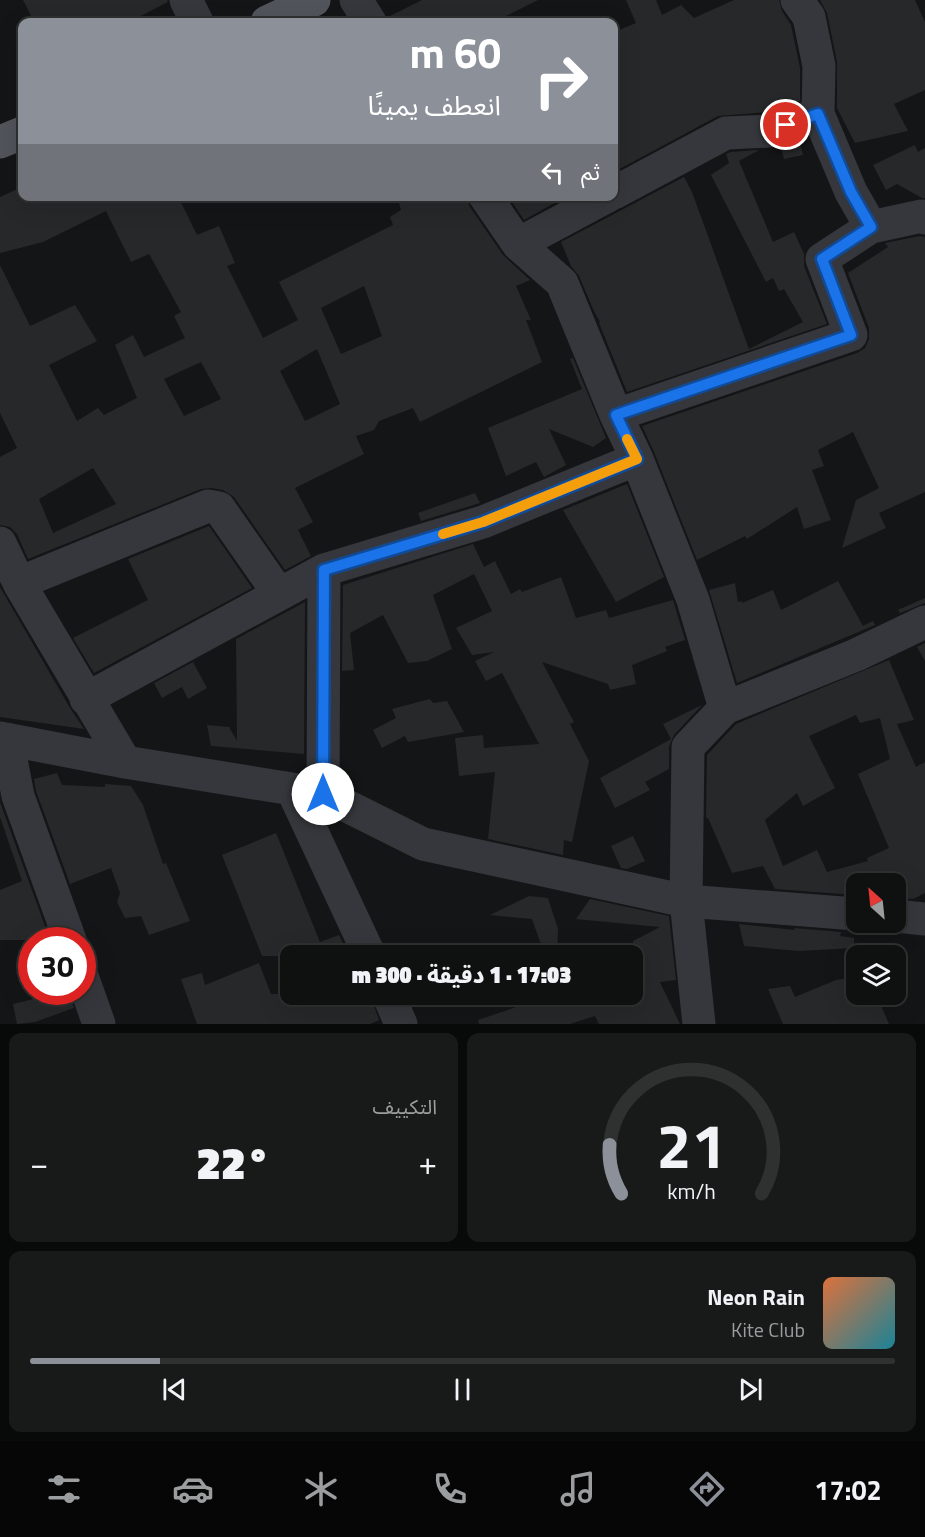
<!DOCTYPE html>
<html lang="ar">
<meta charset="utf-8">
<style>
:root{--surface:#0f1010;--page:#181919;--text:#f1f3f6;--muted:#9b9d9f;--line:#2f3030;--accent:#8c9099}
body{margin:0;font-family:"Titillium Web","Noto Sans Arabic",sans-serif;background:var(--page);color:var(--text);direction:rtl;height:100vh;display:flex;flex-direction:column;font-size:22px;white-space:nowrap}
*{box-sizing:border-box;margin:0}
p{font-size:20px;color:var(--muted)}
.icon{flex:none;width:33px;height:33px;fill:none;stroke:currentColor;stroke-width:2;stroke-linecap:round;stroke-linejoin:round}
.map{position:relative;height:1024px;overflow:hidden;direction:ltr}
.sheet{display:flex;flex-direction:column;gap:9px;padding:9px;background:#080909;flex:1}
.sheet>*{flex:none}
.top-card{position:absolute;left:18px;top:18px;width:600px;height:183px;border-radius:12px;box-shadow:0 6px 24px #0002,0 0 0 2px var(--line);direction:rtl;background:#8c9099;color:#fff;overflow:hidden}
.needle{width:39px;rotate:333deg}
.fabs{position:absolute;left:846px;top:873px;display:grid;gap:12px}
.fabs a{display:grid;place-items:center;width:60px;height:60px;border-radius:12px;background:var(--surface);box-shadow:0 6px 24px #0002,0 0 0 2px var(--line);font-size:30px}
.speed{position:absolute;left:18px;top:927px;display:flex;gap:12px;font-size:30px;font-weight:700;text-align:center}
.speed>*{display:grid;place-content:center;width:78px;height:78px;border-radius:50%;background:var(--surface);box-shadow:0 6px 24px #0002,0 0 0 2px var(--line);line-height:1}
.speed .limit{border:9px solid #d22;background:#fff;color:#111}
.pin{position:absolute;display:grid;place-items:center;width:51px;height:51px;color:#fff;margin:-26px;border:3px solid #fff;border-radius:50%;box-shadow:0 2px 6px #0007}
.me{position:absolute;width:66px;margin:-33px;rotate:0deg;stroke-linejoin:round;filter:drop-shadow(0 0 4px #0008)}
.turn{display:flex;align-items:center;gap:21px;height:126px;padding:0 18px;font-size:27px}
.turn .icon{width:78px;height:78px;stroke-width:2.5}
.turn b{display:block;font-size:42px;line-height:51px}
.then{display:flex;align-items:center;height:57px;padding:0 18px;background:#0003;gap:12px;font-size:22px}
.big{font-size:45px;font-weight:800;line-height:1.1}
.sheet .widget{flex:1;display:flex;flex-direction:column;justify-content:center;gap:9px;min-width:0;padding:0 21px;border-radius:12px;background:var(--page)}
.sheet .dial{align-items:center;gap:0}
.dial svg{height:156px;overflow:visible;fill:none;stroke:var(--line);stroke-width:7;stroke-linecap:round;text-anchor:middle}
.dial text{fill:var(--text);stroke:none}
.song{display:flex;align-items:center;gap:18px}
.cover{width:72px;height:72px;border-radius:9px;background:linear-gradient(135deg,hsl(20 70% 55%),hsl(190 70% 35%))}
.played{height:6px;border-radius:3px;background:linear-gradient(90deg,var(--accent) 15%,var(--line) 15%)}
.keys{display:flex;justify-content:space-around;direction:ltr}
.heat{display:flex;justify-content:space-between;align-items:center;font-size:33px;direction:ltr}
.sheet .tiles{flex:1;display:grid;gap:9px;grid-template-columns:1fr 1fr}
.widget:last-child{grid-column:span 2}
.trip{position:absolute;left:280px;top:945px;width:363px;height:60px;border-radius:12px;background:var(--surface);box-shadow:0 6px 24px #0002,0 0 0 2px var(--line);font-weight:800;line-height:60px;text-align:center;direction:rtl}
.tab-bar{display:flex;height:96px;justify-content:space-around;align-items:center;background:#060606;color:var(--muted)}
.tab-bar .icon{width:42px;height:42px}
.tab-bar .active{color:var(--accent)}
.tab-bar b{font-size:27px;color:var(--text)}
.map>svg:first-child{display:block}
.building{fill:#27282a;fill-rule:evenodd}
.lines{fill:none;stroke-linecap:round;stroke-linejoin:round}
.minor{stroke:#35373c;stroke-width:33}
.major{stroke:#51555b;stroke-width:33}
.route-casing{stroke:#114b97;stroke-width:15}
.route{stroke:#1a73e8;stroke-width:10}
.slow{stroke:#f59e0b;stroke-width:10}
</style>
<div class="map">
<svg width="925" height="1024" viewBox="0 0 925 1024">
<rect width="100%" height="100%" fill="#141516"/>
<path class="building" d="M23,0H167L168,2L129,22H34Z
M422,0H538L494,22H389L388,17Z
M626,0H656L662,15L681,5L694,18L734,0H779L782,11L791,25L800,68V101L766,112L718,116L614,172V32L636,23Z
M820,0H915L925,22V90L894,104L908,131L855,143L837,108V62L827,13Z
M799,140L803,155L784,159L781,147Z
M915,145L918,152L925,148V198H922L897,184L886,190L873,165Z
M759,150L739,161L773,242L794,232L804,254V266L827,324L627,392L599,323L600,322L594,311L579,276L571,266L561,242L684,177L692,192L749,349L803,322L784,289L779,291L773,278L766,282L711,175L729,163L726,154L731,152Z
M22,187V196H178L197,235L219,226L235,263L227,266L263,338L298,320L279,282L393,225L390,217L401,210L397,196H466L470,207L503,255L530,280L516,286L531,320H526L542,362L420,422L413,408L379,421L374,430L356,436L364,454L295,488L313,522L298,530L311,556L285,570L234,497L223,490L211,488L201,489L28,559L17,534L10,527L0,525V457L17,448L0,413V265L30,326L75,305L97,341L49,365L77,421L98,408L104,415L137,398L115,345L133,335L144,357L185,338L174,316L181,312L149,254L131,262L106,211L43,242L0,253V197ZM364,286L382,336L341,354L321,308ZM317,349L340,404L305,421L280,371ZM201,362L221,399L184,416L164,379ZM93,468L116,504L53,533L39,499Z
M508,196H567L524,220Z
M920,236L925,237V492L879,513L886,528L842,548L856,500L879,488L853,432L818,450L824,466L812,470L831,520L804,529L797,507L747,539L745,536L697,560L654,452L642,426L857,353L865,348L869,339V328L848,273L888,247L885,243Z
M573,358L606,438L593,447L549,429L566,465L544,477L536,462L506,476L488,428L582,389L570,359Z
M627,484L664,577L616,602L563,510Z
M475,493L480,503L421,521L418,513Z
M209,526L252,588L94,673L73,638L148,600L128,559Z
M473,544L484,567L495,561L511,594L520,589L522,592L561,577L576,618L606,610L609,618L673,600L685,640L665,647L667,651L632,665L636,684L610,690L608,684L542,662L574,722L570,724L589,761L572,842L564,840L563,855L488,839L495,772L459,776L455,738L483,735L484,748L539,744L502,673L486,681L475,661L494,652L472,655L456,628L492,611L474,574L433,595L452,649L427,661L408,663L383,615L350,633L354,670L342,671L343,585Z
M838,581L863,626L873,621L875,625L737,683L709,590L735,583L738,602L742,601V603L773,590L781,610Z
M0,587L70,708L84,729L0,717Z
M925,598V603L900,613L898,610Z
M305,602L304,754L211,746L207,725L229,727L237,741L236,639Z
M925,643V661L917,647Z
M889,660L914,720L897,724L916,767L925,762V893L913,899L896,898V884H856V895L775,889L763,866L732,873L708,818H706L707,755L736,724ZM856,715L860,723L880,718L890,759L858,774L889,848L867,858L868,861L827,872L817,850L783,866L765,820L797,793L803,806L835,788L809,736Z
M193,662L207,688L188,699L182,687L162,698L154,683Z
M430,699L433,703L447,701L464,732L408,742L405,736L382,748L373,730L396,718L392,709Z
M702,705L674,735L669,747V769L645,782L650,790L615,808L600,778L671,739L663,724Z
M57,773L62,785L105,787V784L131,786L143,805L163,864L166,863L190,921L149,935L141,916L125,918L117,902L120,893L111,868L70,884L36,791L34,779Z
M0,801V802L50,940H0V890L22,881L0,817Z
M276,833L320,942L339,935L349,956H262L222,855Z
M633,836L645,861L627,869L621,868L611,846Z
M529,896L548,898L558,929L557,956H545L532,919L490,915Z
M590,899L669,916L676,980L660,982L680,1024H599L595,1016L570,1024H479L478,1020L555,994H633V941L660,927L576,919Z
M739,924L795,930L794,928L841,932L840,936L854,938V948L799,951L744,946Z
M259,963L271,994H370L379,1020L370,1024H197L181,979L202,973L205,985Z
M856,977V994H876L889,1024H783L768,989L790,986L795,997L836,980Z
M62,992H68L74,1008L35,1022L17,1024L13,1004Z"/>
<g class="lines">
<path class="minor" d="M186,0L197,22
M356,0L370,22
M797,0L809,17L819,66L818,114L851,192L871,227L922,216L925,218
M614,193L726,133L770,131L818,114
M485,196L518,244L562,283L616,415L637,459L693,600L725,708L688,747L686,901L699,1024
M518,244L608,196
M616,415L851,335L822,259L871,227
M0,543L19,583L125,762
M19,583L208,506L219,508L279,594
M86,699L324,570L483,522L637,459
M725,708L856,655L925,622
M0,738L125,762L323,794L423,844L686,901L856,914
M7,739L18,796L70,940
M292,789L370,956
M323,794L324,570
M896,916L925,919
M82,976L99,1024
M388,994L401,1024"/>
<path class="major" d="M267,22L314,0
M0,142L22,133"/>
</g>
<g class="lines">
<defs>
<path id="route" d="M323,794L324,570L483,522L637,459L616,415L851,335L822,259L871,227L851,192L818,114L786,125"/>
</defs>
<use href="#route" class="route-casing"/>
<use href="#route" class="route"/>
<path class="slow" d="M443,534L483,522L637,459L627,439"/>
</g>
</svg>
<div class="fabs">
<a><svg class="needle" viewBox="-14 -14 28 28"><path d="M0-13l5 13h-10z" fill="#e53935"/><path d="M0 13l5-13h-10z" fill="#9b9d9f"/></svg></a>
<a><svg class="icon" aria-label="layers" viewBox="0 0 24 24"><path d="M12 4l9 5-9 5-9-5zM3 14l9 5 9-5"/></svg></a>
</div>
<div class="speed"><div class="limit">30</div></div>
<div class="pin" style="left:786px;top:125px;background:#d93025"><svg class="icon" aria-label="arrive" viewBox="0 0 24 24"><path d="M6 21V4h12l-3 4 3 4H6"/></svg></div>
<svg class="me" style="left:323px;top:794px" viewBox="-20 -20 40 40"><circle r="19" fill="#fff"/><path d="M0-13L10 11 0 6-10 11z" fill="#1a73e8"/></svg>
<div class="trip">17:03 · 1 دقيقة · 300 m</div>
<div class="top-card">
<div class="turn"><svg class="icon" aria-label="right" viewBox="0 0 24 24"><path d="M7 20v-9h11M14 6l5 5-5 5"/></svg><div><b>60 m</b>انعطف يمينًا</div></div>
<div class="then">ثم<svg class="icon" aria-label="left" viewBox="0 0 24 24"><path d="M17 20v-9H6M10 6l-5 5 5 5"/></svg></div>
</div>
</div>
<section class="sheet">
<div class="tiles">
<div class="widget dial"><svg viewBox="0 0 100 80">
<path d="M14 69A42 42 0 1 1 86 69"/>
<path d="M14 69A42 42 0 0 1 8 44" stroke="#8c9099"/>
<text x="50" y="56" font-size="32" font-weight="700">21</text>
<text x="50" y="72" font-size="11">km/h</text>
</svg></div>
<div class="widget"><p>التكييف</p>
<div class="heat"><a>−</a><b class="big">22°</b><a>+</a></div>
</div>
<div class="widget">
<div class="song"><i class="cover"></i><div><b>Neon Rain</b><p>Kite Club</p></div></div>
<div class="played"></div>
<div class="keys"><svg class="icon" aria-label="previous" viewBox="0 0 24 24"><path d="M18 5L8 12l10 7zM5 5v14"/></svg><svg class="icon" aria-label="pause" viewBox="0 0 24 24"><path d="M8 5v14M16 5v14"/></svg><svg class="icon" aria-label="next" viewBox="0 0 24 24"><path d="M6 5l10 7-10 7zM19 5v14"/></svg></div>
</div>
</div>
</section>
<nav class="tab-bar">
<b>17:02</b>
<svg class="icon active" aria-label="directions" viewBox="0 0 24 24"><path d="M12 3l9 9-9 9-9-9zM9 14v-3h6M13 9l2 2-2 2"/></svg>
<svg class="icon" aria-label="music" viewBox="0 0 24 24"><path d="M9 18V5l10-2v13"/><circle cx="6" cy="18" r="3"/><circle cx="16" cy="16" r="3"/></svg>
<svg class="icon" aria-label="phone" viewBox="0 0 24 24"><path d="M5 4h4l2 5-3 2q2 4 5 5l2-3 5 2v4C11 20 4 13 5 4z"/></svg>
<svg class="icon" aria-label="climate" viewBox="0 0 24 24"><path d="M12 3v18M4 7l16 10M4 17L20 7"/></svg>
<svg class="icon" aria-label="car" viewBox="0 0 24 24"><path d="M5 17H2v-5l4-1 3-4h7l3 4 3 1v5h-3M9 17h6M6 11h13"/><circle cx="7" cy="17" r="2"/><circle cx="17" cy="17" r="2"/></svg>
<svg class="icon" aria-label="filters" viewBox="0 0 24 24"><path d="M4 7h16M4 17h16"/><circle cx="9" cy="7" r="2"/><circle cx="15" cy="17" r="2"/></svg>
</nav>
